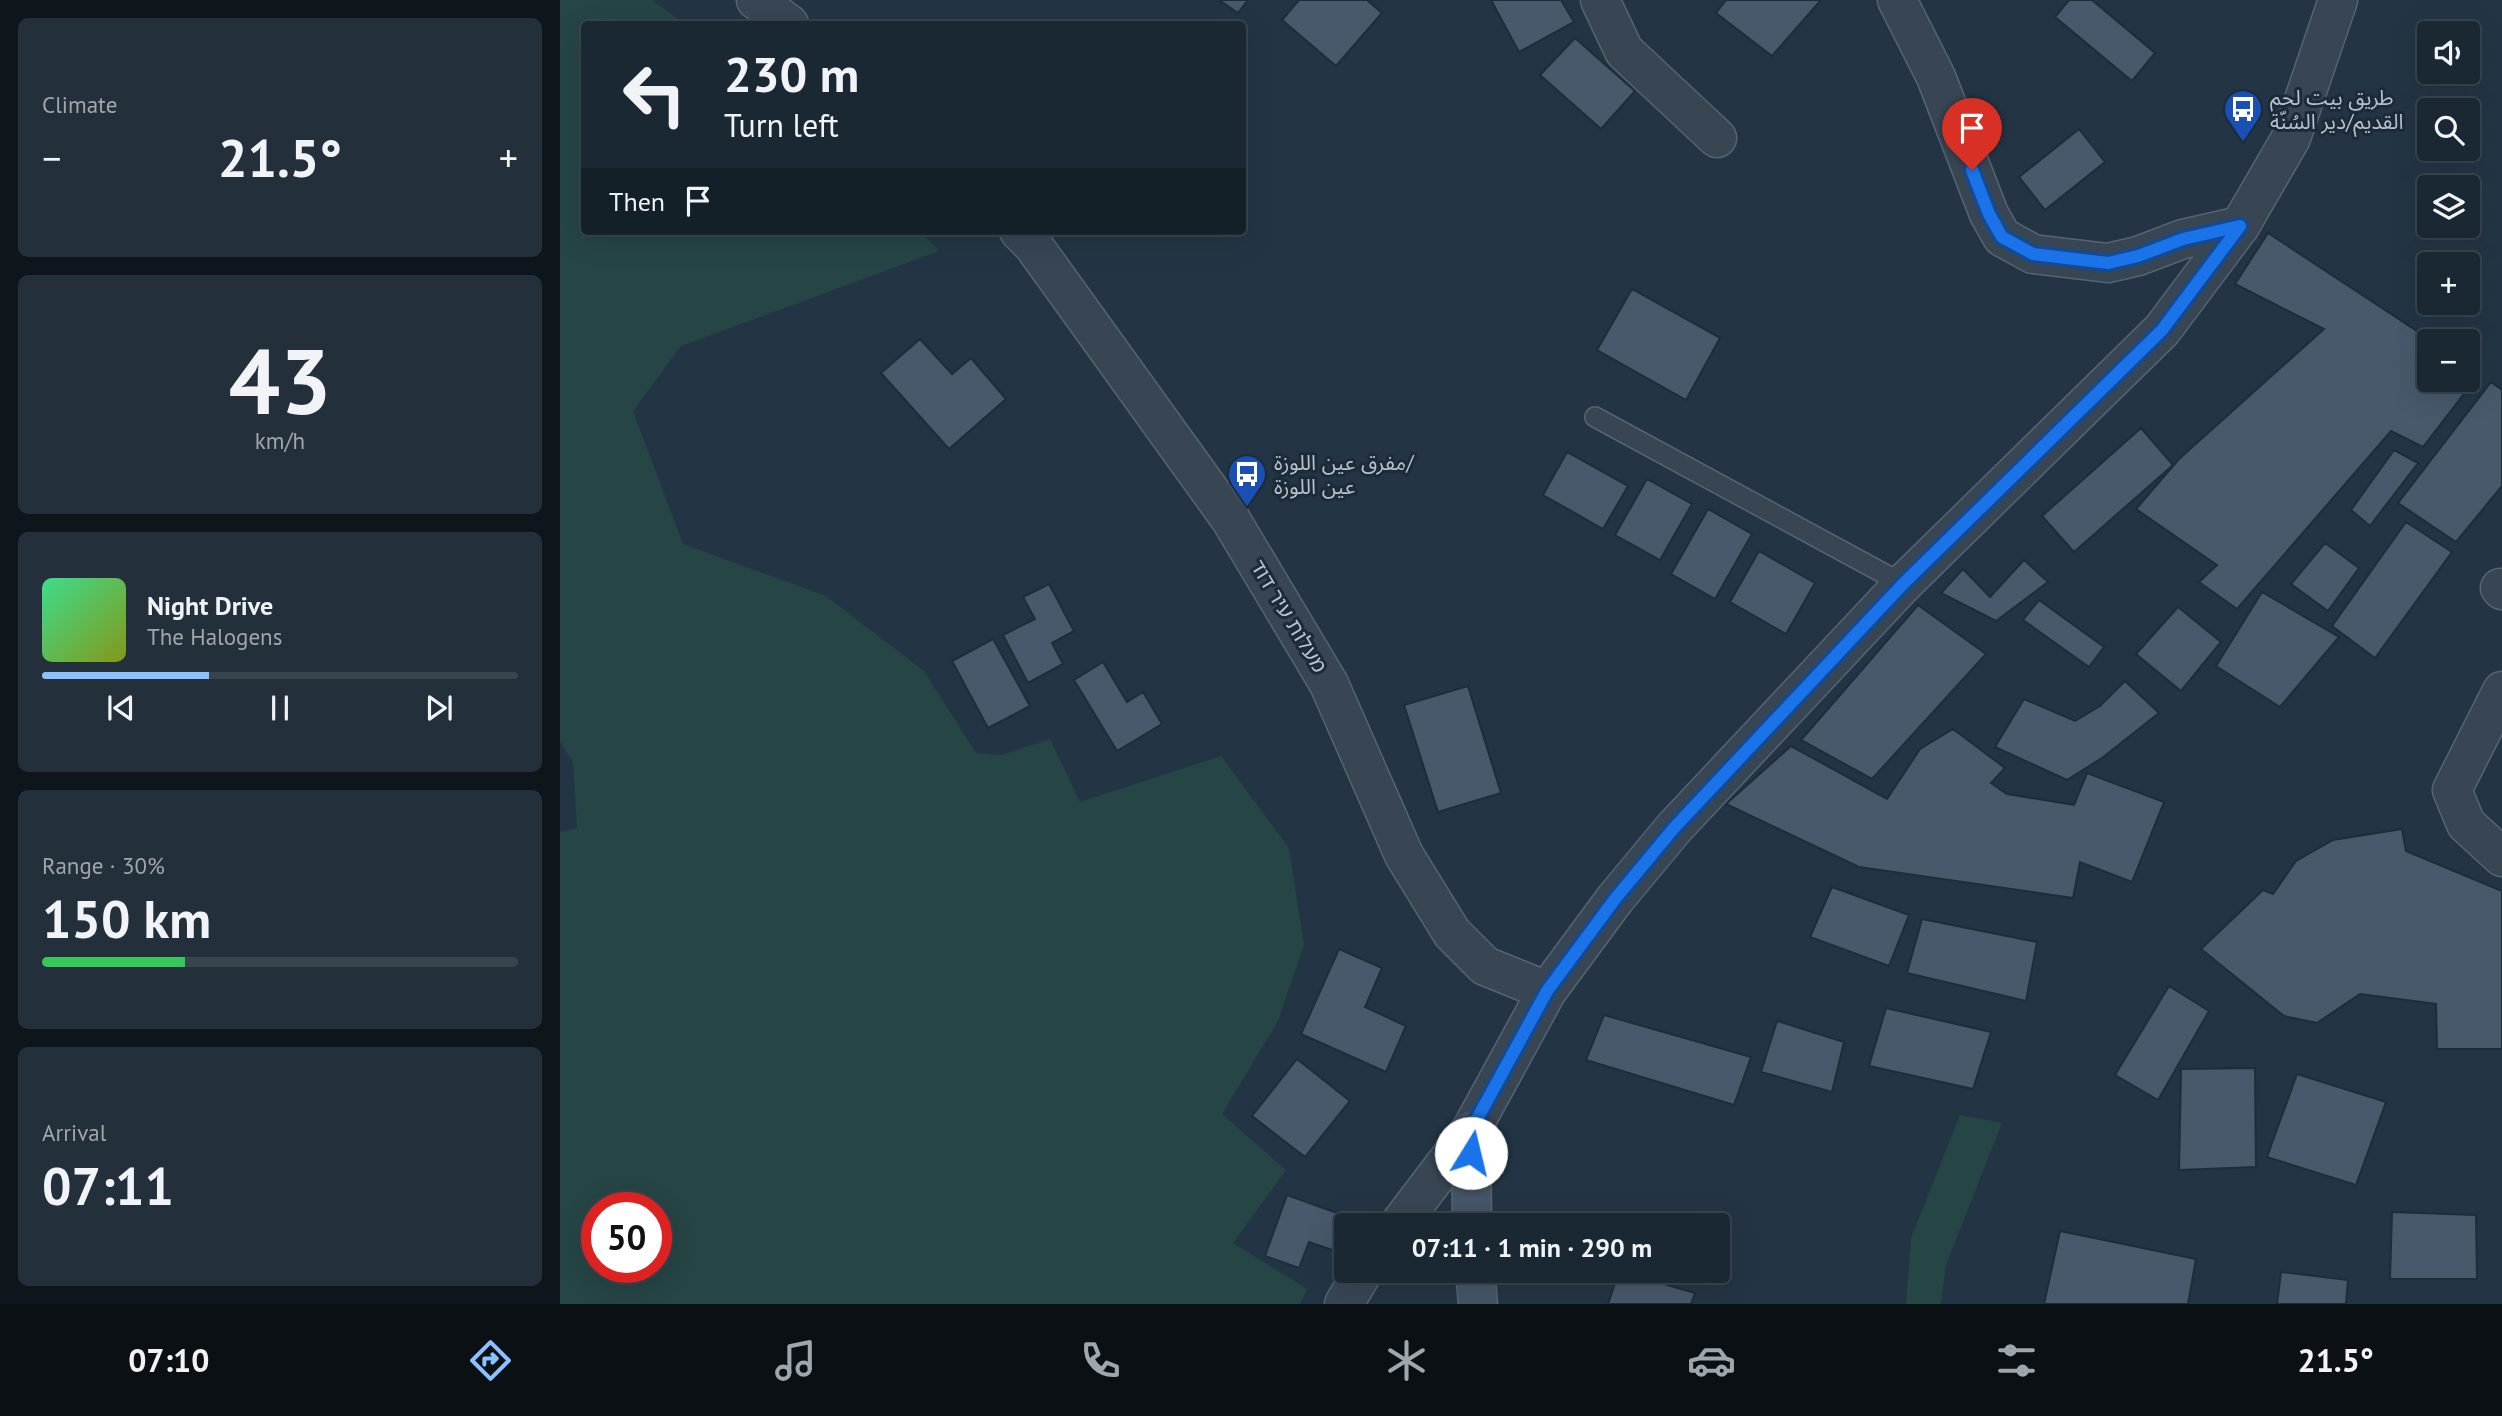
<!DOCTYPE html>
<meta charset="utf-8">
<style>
:root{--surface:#1a2833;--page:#23303b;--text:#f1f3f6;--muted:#9fa6ac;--line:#38444e;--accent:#89c2ff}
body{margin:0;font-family:"PT Sans","Noto Sans Arabic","Noto Sans Hebrew",sans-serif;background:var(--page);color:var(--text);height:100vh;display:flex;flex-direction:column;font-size:26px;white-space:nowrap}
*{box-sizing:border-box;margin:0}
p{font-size:23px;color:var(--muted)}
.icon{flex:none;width:38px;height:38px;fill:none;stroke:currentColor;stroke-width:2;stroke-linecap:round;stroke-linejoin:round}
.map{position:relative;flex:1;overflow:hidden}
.panel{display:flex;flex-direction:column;gap:18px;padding:18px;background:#0e161c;width:560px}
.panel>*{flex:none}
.top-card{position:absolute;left:21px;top:21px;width:665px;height:214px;border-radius:7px;box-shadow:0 7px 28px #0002,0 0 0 2px var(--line);background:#1a2833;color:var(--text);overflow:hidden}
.controls{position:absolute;left:1857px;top:21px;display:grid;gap:14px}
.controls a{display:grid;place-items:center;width:63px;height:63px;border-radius:7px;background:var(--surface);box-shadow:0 7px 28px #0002,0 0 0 2px var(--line);font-size:35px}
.speed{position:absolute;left:21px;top:1192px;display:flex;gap:14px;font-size:35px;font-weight:700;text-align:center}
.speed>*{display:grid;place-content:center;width:91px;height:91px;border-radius:50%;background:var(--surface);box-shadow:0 7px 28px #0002,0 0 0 2px var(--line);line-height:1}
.speed .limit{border:10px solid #d22;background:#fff;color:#111}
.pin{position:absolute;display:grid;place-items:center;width:60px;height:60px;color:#fff;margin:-72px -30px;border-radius:50% 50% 50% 0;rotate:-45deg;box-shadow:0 0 7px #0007}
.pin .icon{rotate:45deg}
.me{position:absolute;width:77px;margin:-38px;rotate:9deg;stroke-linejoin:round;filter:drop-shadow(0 0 5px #0008)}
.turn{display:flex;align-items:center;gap:24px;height:147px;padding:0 28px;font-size:32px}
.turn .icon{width:91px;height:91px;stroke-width:2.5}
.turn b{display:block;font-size:49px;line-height:60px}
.then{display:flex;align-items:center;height:66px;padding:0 28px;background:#0003;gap:14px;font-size:26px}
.big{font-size:52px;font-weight:700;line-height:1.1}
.panel .widget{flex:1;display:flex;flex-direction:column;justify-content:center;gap:10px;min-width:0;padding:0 24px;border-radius:10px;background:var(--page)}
.panel .dial{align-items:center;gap:0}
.dial b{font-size:91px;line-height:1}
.song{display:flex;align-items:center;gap:21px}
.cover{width:84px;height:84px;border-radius:10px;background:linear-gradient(135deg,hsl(150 70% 55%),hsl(70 70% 35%))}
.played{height:7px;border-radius:4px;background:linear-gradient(90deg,var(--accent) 35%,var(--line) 35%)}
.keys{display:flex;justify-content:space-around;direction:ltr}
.heat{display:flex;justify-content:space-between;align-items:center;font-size:38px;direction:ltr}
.charge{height:10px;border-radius:5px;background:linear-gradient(90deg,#34c759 30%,var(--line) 0)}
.trip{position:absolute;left:774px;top:1213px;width:396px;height:70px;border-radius:7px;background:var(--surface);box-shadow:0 7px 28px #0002,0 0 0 2px var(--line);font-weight:700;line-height:70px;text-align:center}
.tab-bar{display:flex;height:112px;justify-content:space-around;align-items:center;background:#0a1014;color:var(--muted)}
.tab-bar .icon{width:49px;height:49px}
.tab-bar .current{color:var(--accent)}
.tab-bar b{font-size:32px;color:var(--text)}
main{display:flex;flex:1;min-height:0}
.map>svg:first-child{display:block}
.green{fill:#264545;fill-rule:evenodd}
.building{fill:#47596b;stroke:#1f2d3b;stroke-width:2}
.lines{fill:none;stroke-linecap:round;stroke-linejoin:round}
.service-casing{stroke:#566471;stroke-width:22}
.minor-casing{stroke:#566471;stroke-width:41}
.tertiary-casing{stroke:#566471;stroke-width:41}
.secondary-casing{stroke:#566471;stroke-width:41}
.service{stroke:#384654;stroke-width:19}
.minor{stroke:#384654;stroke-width:38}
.tertiary{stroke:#384654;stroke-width:38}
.secondary{stroke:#465567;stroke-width:38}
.route-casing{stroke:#114b97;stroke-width:18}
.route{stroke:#1a73e8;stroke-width:12}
.labels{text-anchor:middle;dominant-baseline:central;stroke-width:6;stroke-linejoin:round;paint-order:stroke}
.poi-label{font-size:21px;fill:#b5c1cd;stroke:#1d2b39;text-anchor:start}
.street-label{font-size:21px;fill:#b5c1cd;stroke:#1d2b39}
</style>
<main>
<section class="panel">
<div class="widget"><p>Climate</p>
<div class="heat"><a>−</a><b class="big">21.5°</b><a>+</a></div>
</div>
<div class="widget dial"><b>43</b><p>km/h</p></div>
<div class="widget">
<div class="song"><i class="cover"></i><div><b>Night Drive</b><p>The Halogens</p></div></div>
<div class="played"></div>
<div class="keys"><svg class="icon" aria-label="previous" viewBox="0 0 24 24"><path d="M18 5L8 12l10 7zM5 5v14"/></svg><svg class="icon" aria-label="pause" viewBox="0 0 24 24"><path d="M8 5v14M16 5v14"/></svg><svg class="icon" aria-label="next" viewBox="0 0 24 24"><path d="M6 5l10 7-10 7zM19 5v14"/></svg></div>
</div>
<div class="widget"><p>Range · 30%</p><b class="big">150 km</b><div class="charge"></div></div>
<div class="widget"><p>Arrival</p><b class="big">07:11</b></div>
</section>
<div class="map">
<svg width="1942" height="1304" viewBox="0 0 1942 1304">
<rect width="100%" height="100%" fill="#233544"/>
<path class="green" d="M0,0H92L125,24H24V231H360L379,251L121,346L73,411L123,544L266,596L364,671L416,753L441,755L490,739L520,802L661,756L729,848L744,945L718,1021L662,1114L726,1170L673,1243L747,1289L740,1304H0V832L17,828L13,762L0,742ZM37,1208H96V1267H37Z
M1400,1115L1442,1123L1386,1265L1381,1304H1346L1351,1238Z"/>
<path class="building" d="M659,0H688L678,13Z
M739,0H807L822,13L776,66L722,20Z
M931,0H1001L1014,22L959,52Z
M1166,0H1261L1212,56L1156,13Z
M1509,0H1532L1595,53L1572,81L1495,17Z
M1015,38L1075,91L1041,129L980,75Z
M1519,129L1545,162L1485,210L1459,177Z
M1708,233L1872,341H1869V380H1908V365L1920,373L1863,447L1831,431L1677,609L1639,582L1657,565L1576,509L1619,459L1764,329L1675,284Z
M1072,289L1160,338L1126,400L1037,350Z
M360,339L392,374L411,358L446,399L389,449L321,373Z
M1931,382L1942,390V486L1896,542L1838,503Z
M1581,428L1613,465L1514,552L1482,516Z
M1834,450L1858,463L1810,526L1791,510Z
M1007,452L1068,486L1043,529L983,495Z
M1087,479L1132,504L1100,560L1055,535Z
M1148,509L1192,534L1155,599L1111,574Z
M1846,522L1892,552L1815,658L1772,626Z
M1765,543L1799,568L1768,611L1731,584Z
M1199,551L1255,583L1226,634L1170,602Z
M1464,560L1488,582L1436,621L1381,593L1403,569L1430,597Z
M489,584L514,631L492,643L503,664L468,683L443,635L475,619L463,597Z
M1702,592L1779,637L1720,707L1656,666Z
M1479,600L1544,647L1529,667L1463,620Z
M1358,605L1426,654L1312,779L1241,740Z
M1618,607L1661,642L1621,691L1576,654Z
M433,639L470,706L428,728L392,661Z
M543,662L567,702L583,692L602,724L557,751L514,680Z
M1565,681L1599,713L1542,758L1507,780L1435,747L1464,699L1515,721L1540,706Z
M908,686L941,793L878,812L844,705Z
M1393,729L1445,768L1431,783L1447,794L1514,805L1527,773L1604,802L1572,882L1520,862L1513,898L1299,867L1166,804L1231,746L1327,799L1360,749Z
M1842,829L1846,851L1942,891V1049H1877L1876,1004L1800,994L1757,1023L1724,1016L1641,949L1703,890L1713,894L1736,861L1773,840Z
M1272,887L1349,915L1329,966L1250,937Z
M1362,919L1477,942L1466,1001L1347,973Z
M779,949L822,968L805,1007L846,1026L826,1072L741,1034Z
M1609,986L1649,1011L1598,1100L1555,1075Z
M1326,1008L1431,1032L1413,1089L1309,1066Z
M1044,1015L1191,1057L1174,1105L1026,1060Z
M1217,1021L1284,1042L1272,1092L1201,1072Z
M737,1059L790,1101L745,1157L692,1116Z
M1695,1068L1696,1167L1619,1170L1621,1069Z
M1737,1074L1826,1102L1796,1185L1707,1157Z
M727,1195L791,1218L778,1252L749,1242L739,1268L705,1256Z
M1832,1212L1916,1215L1917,1279H1830Z
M1500,1231L1636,1259L1628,1304H1484Z
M1059,1271L1135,1293L1131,1304H1048Z
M1721,1272L1788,1280L1786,1304H1717Z"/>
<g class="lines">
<defs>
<path id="service" d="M1035,417L1343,584"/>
<path id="minor" d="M1040,0L1064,51L1157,138
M1337,0L1376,77L1429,214L1442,237L1473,254L1548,263L1578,256L1623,239L1680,226
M1940,588L1942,590
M1942,691L1892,790L1906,824L1942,857"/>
<path id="tertiary" d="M196,0L229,24
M459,231L473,245L671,520L769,684L844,855L892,933L925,966L987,991
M839,1225L911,1130L987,991L1055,899L1114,828L1343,584L1602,330L1680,226L1731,138L1778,0
M784,1304L804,1270"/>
<path id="secondary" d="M911,1130L912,1225
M915,1270L918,1304"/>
</defs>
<use href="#service" class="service-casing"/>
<use href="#minor" class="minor-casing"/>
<use href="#tertiary" class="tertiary-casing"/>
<use href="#secondary" class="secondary-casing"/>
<use href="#service" class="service"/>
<use href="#minor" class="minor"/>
<use href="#tertiary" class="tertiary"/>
<use href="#secondary" class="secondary"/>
</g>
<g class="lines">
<defs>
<path id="route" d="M911,1153V1130L987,991L1055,899L1114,828L1343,584L1602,330L1680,226L1623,239L1578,256L1548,263L1473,254L1442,237L1429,214L1412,170"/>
</defs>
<use href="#route" class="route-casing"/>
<use href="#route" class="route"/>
</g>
<defs>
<symbol id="bus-pin" viewBox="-11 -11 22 30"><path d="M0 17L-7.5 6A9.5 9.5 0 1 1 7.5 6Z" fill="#1a4fb4" stroke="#1d2b39"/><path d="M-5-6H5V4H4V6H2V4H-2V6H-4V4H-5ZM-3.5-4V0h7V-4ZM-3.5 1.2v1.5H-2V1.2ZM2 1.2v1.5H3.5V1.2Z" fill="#fff"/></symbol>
</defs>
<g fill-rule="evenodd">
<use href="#bus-pin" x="1661" y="87" width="44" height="60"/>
<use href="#bus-pin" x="665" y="452" width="44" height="60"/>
</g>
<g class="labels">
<g class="poi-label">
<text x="1710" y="97">طريق بيت لحم<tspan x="1710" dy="24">القديم/دير السُنّة</tspan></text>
<text x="714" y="462">مفرق عين اللوزة/<tspan x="714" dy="24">عين اللوزة</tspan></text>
</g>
<g class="street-label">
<text transform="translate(729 616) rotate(59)">מעלות עיר דוד</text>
</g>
</g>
</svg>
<div class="controls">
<a><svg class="icon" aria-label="sound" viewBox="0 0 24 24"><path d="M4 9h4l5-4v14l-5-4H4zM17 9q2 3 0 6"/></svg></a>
<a><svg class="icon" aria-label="search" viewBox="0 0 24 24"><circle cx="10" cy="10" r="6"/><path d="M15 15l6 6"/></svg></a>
<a><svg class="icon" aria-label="layers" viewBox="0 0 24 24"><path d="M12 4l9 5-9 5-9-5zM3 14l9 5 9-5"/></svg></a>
<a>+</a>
<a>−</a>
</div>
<div class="speed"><div class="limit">50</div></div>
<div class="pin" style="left:1412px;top:170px;background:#d93025"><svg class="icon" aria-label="arrive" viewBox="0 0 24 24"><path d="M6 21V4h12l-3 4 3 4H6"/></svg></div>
<svg class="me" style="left:911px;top:1153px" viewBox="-20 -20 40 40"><circle r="19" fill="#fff"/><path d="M0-13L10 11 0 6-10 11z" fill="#1a73e8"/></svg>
<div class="trip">07:11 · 1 min · 290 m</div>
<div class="top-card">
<div class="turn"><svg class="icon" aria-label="left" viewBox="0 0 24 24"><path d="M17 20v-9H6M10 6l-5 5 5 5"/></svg><div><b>230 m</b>Turn left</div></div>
<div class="then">Then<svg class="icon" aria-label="arrive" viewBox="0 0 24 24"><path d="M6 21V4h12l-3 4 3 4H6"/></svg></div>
</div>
</div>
</main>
<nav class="tab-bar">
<b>07:10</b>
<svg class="icon current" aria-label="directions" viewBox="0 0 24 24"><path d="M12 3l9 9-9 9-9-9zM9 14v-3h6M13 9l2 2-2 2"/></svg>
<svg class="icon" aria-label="music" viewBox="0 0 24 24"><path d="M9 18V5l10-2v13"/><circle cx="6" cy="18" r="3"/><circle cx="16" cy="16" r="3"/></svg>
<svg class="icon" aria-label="phone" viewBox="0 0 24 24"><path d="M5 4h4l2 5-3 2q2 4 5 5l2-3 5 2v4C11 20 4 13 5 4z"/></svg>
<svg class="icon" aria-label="climate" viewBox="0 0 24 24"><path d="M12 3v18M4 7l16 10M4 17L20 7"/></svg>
<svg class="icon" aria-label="car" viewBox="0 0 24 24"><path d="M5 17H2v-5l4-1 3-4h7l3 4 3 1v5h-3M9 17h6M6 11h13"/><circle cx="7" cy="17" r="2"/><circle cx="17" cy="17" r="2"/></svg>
<svg class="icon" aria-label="filters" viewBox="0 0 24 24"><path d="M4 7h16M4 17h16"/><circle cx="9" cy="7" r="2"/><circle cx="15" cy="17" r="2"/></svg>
<b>21.5°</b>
</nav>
